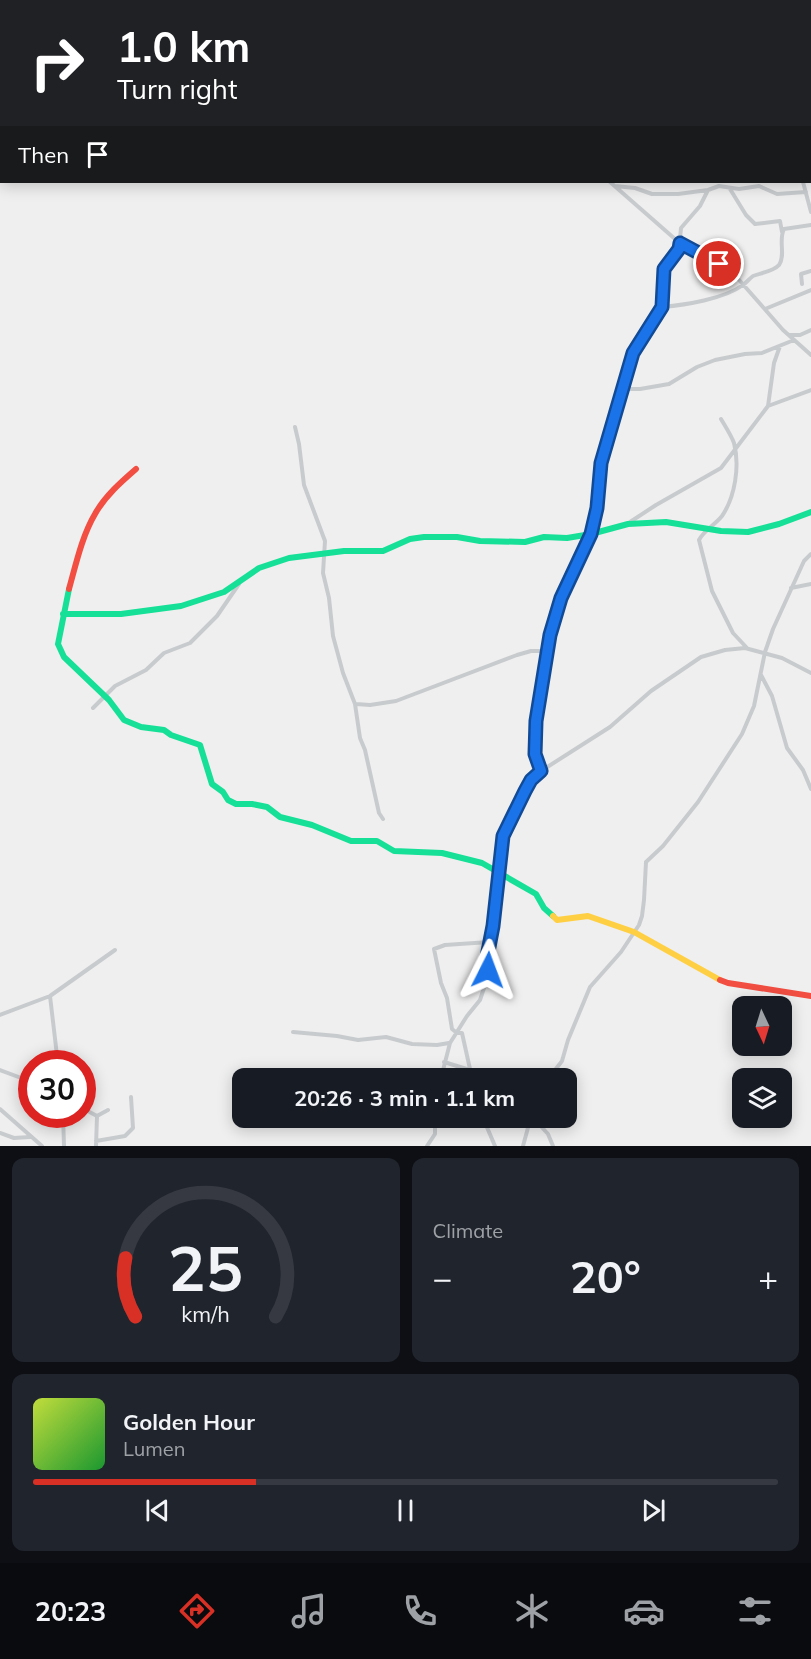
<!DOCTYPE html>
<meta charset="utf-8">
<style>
:root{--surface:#171b24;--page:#20242c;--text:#f1f3f6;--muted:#9ea1a6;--line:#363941;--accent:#d93025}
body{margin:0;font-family:Mulish,sans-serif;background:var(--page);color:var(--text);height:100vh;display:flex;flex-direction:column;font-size:22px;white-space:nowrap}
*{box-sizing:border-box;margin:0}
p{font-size:20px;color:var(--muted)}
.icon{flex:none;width:33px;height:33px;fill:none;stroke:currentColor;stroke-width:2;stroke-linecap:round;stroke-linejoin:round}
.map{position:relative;height:1146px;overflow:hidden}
.details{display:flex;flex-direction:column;gap:12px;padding:12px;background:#0d0f14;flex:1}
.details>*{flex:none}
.top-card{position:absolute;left:0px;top:0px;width:812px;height:183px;box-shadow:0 3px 15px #0003;background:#202124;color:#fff;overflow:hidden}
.needle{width:39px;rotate:176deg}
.buttons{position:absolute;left:732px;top:996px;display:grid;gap:12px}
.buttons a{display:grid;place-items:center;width:60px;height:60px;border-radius:12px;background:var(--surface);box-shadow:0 3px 15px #0003;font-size:30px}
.speed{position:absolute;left:18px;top:1050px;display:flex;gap:12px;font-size:30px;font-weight:700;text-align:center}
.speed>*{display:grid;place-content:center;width:78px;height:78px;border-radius:50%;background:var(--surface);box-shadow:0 3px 15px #0003;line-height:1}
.speed .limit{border:9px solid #d22;background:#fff;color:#111}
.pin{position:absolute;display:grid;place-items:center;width:51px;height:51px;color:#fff;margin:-26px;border:3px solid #fff;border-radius:50%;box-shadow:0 2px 6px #0007}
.me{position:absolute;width:66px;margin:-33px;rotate:3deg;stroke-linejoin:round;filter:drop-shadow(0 0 4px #0008)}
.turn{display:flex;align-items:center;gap:21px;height:126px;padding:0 18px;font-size:27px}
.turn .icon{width:78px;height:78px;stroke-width:2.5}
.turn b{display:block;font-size:42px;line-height:51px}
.then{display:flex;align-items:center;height:57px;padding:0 18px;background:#0003;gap:12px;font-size:22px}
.big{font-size:45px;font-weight:700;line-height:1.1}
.details .tile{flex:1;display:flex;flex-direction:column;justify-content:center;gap:9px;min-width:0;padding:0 21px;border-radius:12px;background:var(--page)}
.details .dial{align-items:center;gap:0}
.dial svg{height:156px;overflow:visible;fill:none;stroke:var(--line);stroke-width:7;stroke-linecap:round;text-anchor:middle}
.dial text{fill:var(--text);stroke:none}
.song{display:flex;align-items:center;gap:18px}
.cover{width:72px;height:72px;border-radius:9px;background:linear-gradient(135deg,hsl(70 70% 55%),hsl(130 70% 35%))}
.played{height:6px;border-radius:3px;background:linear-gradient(90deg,var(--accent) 30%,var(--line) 30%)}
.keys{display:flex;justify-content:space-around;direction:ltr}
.heat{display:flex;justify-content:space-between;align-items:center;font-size:33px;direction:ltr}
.details .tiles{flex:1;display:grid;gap:12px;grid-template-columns:1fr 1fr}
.tile:last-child{grid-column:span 2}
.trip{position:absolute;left:232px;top:1068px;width:345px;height:60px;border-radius:12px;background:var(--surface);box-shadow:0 3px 15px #0003;font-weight:700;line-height:60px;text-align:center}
.menu{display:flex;height:96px;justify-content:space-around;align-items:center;background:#090b0e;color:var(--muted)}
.menu .icon{width:42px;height:42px}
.menu .on{color:var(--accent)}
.menu b{font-size:27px;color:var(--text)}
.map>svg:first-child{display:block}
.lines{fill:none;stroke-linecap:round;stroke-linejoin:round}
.street{stroke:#c8cbce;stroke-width:4}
.fast{stroke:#16e098;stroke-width:6}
.slow{stroke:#ffcf43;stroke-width:6}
.jam{stroke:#f24e42;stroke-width:6}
.route-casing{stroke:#114b97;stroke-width:15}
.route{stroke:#1a73e8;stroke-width:10}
</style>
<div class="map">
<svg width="811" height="1146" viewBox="0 0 811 1146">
<rect width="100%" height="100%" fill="#f0efef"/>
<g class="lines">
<path class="street" d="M55,0L57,2
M163,0L164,2
M326,0L328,2
M461,0L462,2
M0,4L2,0
M0,15H2
M810,42H811
M810,92L811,95
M0,121H2
M810,145L811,146
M610,182L675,239L733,273L783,330L811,355
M803,182L811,212
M615,186L635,188L652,194H678L708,190L719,186L739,189L759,186L777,194L806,192
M730,189L746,215L755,224L780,221L782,232
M802,284L801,274L811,271
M662,307C685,305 724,299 743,285C747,282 749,279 753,276C761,273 774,271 779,265C786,255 778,240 784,229L811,225
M765,309L811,290
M789,335H800L811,330
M622,389H640L669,384L697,367L715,360L745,354L762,353L794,340
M768,406L811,390
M721,419C725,426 731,435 734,443C740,466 735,497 722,516C715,525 704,530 699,540L712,591L733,633L747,648
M295,427L299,444L304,485L325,541L323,573L329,598L333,636L343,673L355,704L360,738L365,750L379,813L383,819
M630,522L656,505L721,468L768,406L774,363L780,346
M791,588L811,584
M761,675L772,696L787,748L803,770L811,789
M356,704L370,705L396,701L517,655L531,651H546
M93,708L115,686L146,670L164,653L190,643L217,616L239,584
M541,771L535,754L536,721L550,635L561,598L591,534L598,508L601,463L633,353L662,307L664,269L671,257L679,249L681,228L700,206L708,190
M50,996L58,1064
M0,1015L50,996L115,950
M293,1032L337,1036L358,1040L386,1037L412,1044L437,1045L449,1043
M444,1062L470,1070L481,1078
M0,1070L32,1082
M441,1078L450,1043L467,1016L480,1000L484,988L487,975V956L493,926L497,872L503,836L525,791L531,780L541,771L610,727L651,691L701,657L725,650L745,648L782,658L811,673
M472,1078L462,1033H457L452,1029L447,998L441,983L434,949L445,945L489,942
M543,1078L544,1074L555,1070L562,1061L568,1040L590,987L621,952L639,925L642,916L644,900L646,862L663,846L698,802L742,734L754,706L765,652L773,629L804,561L811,554
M82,1108L97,1116
M0,1109L42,1146
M63,1114L64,1146
M483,1118L495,1146
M49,1121L65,1115
M0,1133L14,1138L30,1137
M96,1141L125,1136L133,1128L131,1097
M96,1146L97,1116L108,1110
M427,1146L435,1134V1118
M523,1146L529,1124L537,1122L548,1134L553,1146"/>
<path class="fast" d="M69,589L58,644L64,657L109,700L124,720L141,727L164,730L171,735L200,745L212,784L223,792L228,800L236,804H252L267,807L280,817L312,825L351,841H377L394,851L442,853L482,863L536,894L544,908L553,916
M63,614H121L181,606L224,592L259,568L289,558L344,551H383L410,539L424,537H457L480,541L525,542L544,537L567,538L591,534L628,524L666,522L721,531L748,532L779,524L811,512"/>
<path class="slow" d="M553,916L557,920L588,916L634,932L720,980"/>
<path class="jam" d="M69,589C76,564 82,536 95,514C105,496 121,482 136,469
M720,980L728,983L811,996"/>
</g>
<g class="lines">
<defs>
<path id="route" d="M488,970L487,957L493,926L503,836L525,791L531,780L541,771L535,754L536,721L550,635L561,598L591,534L597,508L601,463L633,353L662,307L664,269L679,249L680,243L719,264"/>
</defs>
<use href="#route" class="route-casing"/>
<use href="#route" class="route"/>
</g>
</svg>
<div class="buttons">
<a><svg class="needle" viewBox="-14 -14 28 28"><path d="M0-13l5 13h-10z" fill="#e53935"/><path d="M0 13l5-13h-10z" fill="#9ea1a6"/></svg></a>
<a><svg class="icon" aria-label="layers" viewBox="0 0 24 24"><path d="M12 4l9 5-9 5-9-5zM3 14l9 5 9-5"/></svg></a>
</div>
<div class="speed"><div class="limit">30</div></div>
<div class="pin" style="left:719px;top:264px;background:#d93025"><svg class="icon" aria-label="arrive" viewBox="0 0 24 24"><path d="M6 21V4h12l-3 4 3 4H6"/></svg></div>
<svg class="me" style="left:488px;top:970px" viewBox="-20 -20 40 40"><path d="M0-17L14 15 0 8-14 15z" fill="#1a73e8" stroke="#fff" stroke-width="4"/></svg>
<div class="trip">20:26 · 3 min · 1.1 km</div>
<div class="top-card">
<div class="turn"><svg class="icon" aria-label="right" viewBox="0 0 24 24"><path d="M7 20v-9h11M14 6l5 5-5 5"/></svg><div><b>1.0 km</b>Turn right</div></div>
<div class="then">Then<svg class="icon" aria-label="arrive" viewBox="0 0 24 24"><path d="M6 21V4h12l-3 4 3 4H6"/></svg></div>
</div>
</div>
<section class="details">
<div class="tiles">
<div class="tile dial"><svg viewBox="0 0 100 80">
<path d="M14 69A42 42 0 1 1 86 69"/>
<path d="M14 69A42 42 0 0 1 9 39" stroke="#d93025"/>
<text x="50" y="56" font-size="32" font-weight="700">25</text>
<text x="50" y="72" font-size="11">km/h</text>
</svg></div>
<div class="tile"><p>Climate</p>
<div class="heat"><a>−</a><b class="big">20°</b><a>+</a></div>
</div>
<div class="tile">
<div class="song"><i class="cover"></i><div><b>Golden Hour</b><p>Lumen</p></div></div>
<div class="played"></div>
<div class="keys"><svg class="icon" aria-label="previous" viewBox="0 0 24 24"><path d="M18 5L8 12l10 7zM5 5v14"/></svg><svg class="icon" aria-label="pause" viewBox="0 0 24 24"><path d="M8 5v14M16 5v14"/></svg><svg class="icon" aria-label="next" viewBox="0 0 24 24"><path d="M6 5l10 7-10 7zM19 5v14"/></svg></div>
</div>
</div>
</section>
<nav class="menu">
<b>20:23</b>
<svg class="icon on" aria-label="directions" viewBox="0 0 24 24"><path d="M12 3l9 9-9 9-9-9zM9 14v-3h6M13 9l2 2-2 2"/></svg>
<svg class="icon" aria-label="music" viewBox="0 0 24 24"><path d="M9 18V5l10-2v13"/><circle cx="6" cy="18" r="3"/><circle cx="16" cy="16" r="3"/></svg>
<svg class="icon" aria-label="phone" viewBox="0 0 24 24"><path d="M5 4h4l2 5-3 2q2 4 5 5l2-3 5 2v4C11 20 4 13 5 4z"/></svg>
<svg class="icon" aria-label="climate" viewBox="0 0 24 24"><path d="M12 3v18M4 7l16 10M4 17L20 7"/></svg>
<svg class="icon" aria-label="car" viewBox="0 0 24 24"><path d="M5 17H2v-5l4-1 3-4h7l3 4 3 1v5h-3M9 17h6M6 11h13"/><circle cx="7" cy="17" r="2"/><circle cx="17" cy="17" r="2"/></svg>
<svg class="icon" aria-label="filters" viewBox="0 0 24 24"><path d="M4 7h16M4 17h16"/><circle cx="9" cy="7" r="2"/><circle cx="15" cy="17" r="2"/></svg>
</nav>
